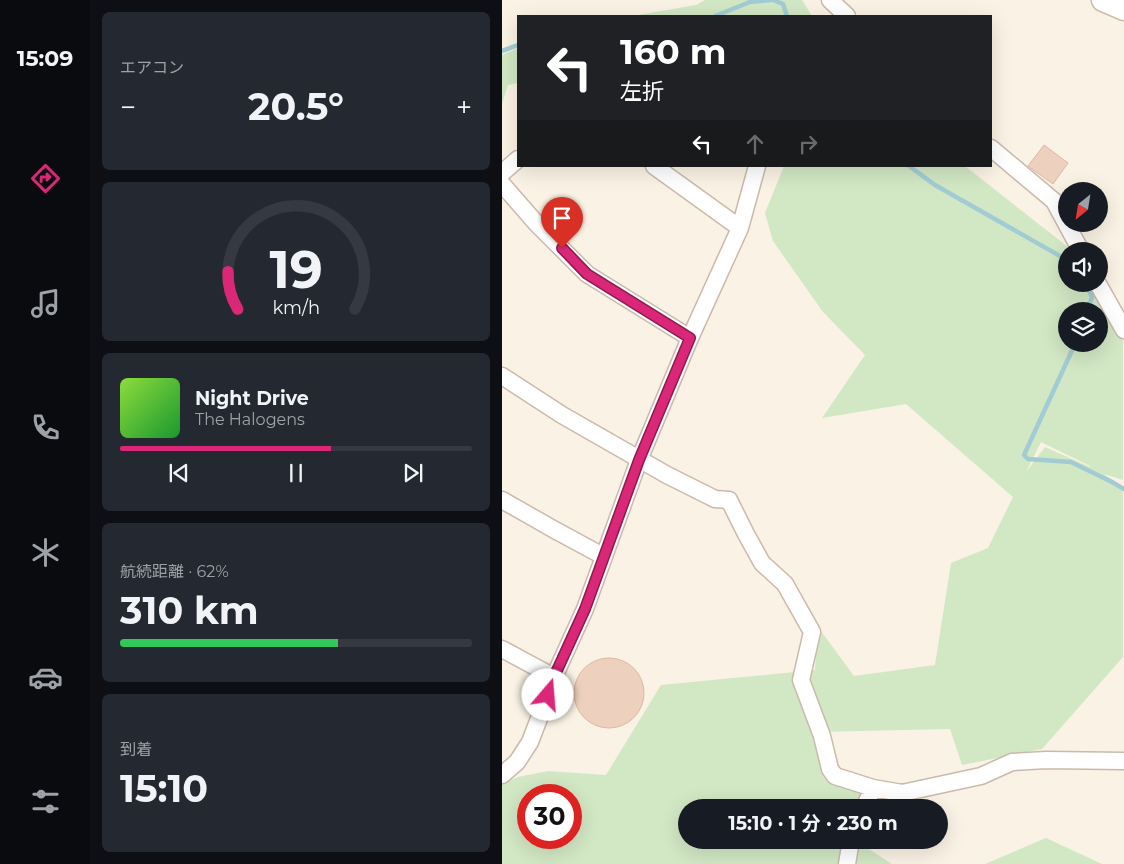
<!DOCTYPE html>
<html lang="ja">
<meta charset="utf-8">
<style>
:root{--surface:#171b24;--page:#242831;--text:#f1f3f6;--muted:#9ea1a6;--line:#363941;--accent:#db2777}
body{margin:0;font-family:Montserrat,"Noto Sans JP",sans-serif;background:var(--page);color:var(--text);height:100vh;display:flex;flex-direction:column;font-size:19px;white-space:nowrap}
*{box-sizing:border-box;margin:0}
p{font-size:16px;color:var(--muted)}
.icon{flex:none;width:28px;height:28px;fill:none;stroke:currentColor;stroke-width:2;stroke-linecap:round;stroke-linejoin:round}
.map{position:relative;flex:1;overflow:hidden}
.details{display:flex;flex-direction:column;gap:12px;padding:12px;background:#0d0f14;width:412px}
.details>*{flex:none}
.guide{position:absolute;left:15px;top:15px;width:475px;height:152px;border-radius:0px;box-shadow:0 5px 20px #0002;background:#202124;color:#fff;overflow:hidden}
.needle{width:32px;rotate:210deg}
.tools{position:absolute;left:556px;top:182px;display:grid;gap:10px}
.tools a{display:grid;place-items:center;width:50px;height:50px;border-radius:50%;background:var(--surface);box-shadow:0 5px 20px #0002;font-size:25px}
.speed{position:absolute;left:15px;top:784px;display:flex;gap:10px;font-size:25px;font-weight:700;text-align:center}
.speed>*{display:grid;place-content:center;width:65px;height:65px;border-radius:50%;background:var(--surface);box-shadow:0 5px 20px #0002;line-height:1}
.speed .limit{border:8px solid #d22;background:#fff;color:#111}
.pin{position:absolute;display:grid;place-items:center;width:42px;height:42px;color:#fff;margin:-51px -21px;border-radius:50% 50% 50% 0;rotate:-45deg;box-shadow:0 0 5px #0007}
.pin .icon{rotate:45deg}
.me{position:absolute;width:55px;margin:-28px;rotate:18deg;stroke-linejoin:round;filter:drop-shadow(0 0 4px #0008)}
.turn{display:flex;align-items:center;gap:18px;height:105px;padding:0 20px;font-size:22px}
.turn .icon{width:65px;height:65px;stroke-width:2.5}
.turn b{display:block;font-size:35px;line-height:42px}
.lanes{display:flex;align-items:center;height:48px;padding:0 20px;background:#0003;justify-content:center;gap:25px;direction:ltr}
.lanes .off{opacity:.35}
.big{font-size:38px;font-weight:700;line-height:1.1}
.details .widget{flex:1;display:flex;flex-direction:column;justify-content:center;gap:8px;min-width:0;padding:0 18px;border-radius:8px;background:var(--page)}
.details .dial{align-items:center;gap:0}
.dial svg{height:130px;overflow:visible;fill:none;stroke:var(--line);stroke-width:7;stroke-linecap:round;text-anchor:middle}
.dial text{fill:var(--text);stroke:none}
.song{display:flex;align-items:center;gap:15px}
.cover{width:60px;height:60px;border-radius:8px;background:linear-gradient(135deg,hsl(90 70% 55%),hsl(130 70% 35%))}
.played{height:5px;border-radius:2px;background:linear-gradient(90deg,var(--accent) 60%,var(--line) 60%)}
.keys{display:flex;justify-content:space-around;direction:ltr}
.heat{display:flex;justify-content:space-between;align-items:center;font-size:28px;direction:ltr}
.charge{height:8px;border-radius:4px;background:linear-gradient(90deg,#34c759 62%,var(--line) 0)}
.trip{position:absolute;left:176px;top:799px;width:270px;height:50px;border-radius:25px;background:var(--surface);box-shadow:0 5px 20px #0002;font-weight:700;line-height:50px;text-align:center}
main{display:flex;flex:1;min-height:0}
.menu{display:flex;flex-direction:column;width:90px;justify-content:space-around;align-items:center;background:#090b0e;color:var(--muted)}
.menu .icon{width:35px;height:35px}
.menu .on{color:var(--accent)}
.menu b{font-size:22px;color:var(--text)}
.map>svg:first-child{display:block}
.green{fill:#d2e7c4;fill-rule:evenodd}
.lines{fill:none;stroke-linecap:round;stroke-linejoin:round}
.stream{stroke:#a2ccd3;stroke-width:4.5}
.building{fill:#edd1be;stroke:#dfb7a0}
.street-casing{stroke:#cbb9ac;stroke-width:19}
.secondary-casing{stroke:#cfbbac;stroke-width:25}
.street{stroke:#fff;stroke-width:16}
.secondary{stroke:#fff;stroke-width:22}
.route-casing{stroke:#8e194d;stroke-width:12}
.route{stroke:#db2777;stroke-width:9}
</style>
<main>
<nav class="menu">
<b>15:09</b>
<svg class="icon on" aria-label="directions" viewBox="0 0 24 24"><path d="M12 3l9 9-9 9-9-9zM9 14v-3h6M13 9l2 2-2 2"/></svg>
<svg class="icon" aria-label="music" viewBox="0 0 24 24"><path d="M9 18V5l10-2v13"/><circle cx="6" cy="18" r="3"/><circle cx="16" cy="16" r="3"/></svg>
<svg class="icon" aria-label="phone" viewBox="0 0 24 24"><path d="M5 4h4l2 5-3 2q2 4 5 5l2-3 5 2v4C11 20 4 13 5 4z"/></svg>
<svg class="icon" aria-label="climate" viewBox="0 0 24 24"><path d="M12 3v18M4 7l16 10M4 17L20 7"/></svg>
<svg class="icon" aria-label="car" viewBox="0 0 24 24"><path d="M5 17H2v-5l4-1 3-4h7l3 4 3 1v5h-3M9 17h6M6 11h13"/><circle cx="7" cy="17" r="2"/><circle cx="17" cy="17" r="2"/></svg>
<svg class="icon" aria-label="filters" viewBox="0 0 24 24"><path d="M4 7h16M4 17h16"/><circle cx="9" cy="7" r="2"/><circle cx="15" cy="17" r="2"/></svg>
</nav>
<section class="details">
<div class="widget"><p>エアコン</p>
<div class="heat"><a>−</a><b class="big">20.5°</b><a>+</a></div>
</div>
<div class="widget dial"><svg viewBox="0 0 100 80">
<path d="M14 69A42 42 0 1 1 86 69"/>
<path d="M14 69A42 42 0 0 1 8 46" stroke="#db2777"/>
<text x="50" y="56" font-size="32" font-weight="700">19</text>
<text x="50" y="72" font-size="11">km/h</text>
</svg></div>
<div class="widget">
<div class="song"><i class="cover"></i><div><b>Night Drive</b><p>The Halogens</p></div></div>
<div class="played"></div>
<div class="keys"><svg class="icon" aria-label="previous" viewBox="0 0 24 24"><path d="M18 5L8 12l10 7zM5 5v14"/></svg><svg class="icon" aria-label="pause" viewBox="0 0 24 24"><path d="M8 5v14M16 5v14"/></svg><svg class="icon" aria-label="next" viewBox="0 0 24 24"><path d="M6 5l10 7-10 7zM19 5v14"/></svg></div>
</div>
<div class="widget"><p>航続距離 · 62%</p><b class="big">310 km</b><div class="charge"></div></div>
<div class="widget"><p>到着</p><b class="big">15:10</b></div>
</section>
<div class="map">
<svg width="622" height="864" viewBox="0 0 622 864">
<rect width="100%" height="100%" fill="#faf2e4"/>
<path class="green" d="M203,0H300L310,16H130L194,5Z
M16,48V83L6,85L0,104V55Z
M282,166H463L571,251H565V284H598V279L621,308V480L602,474L621,487V657L540,749L460,765L448,729L314,732L322,776L358,792L356,807L185,808V840H353L390,864H0V783L16,777L46,771L104,775L159,685L313,670L316,627L352,676L433,665L449,563L486,548L511,497L404,404L320,418L363,355L321,312L271,241L263,213ZM565,311H598V344H565ZM539,442L588,466V467L543,447L524,472ZM26,795H69V838H26Z
M544,838L600,864H483Z"/>
<g class="lines">
<path class="stream" d="M271,0L281,4L285,16
M213,16L248,2L269,0
M0,51L16,45
M407,166L433,185L565,260
M584,284L590,297L585,311
M573,344L522,455L526,459L569,462L610,482L622,489"/>
</g>
<path class="building" d="M542,145L566,163L551,184L526,166Z
M72 693a35 35 0 1 1 70 0a35 35 0 1 1-70 0Z"/>
<g class="lines">
<defs>
<path id="street" d="M328,0L345,16
M489,148L552,201L579,251
M152,166L238,228
M0,173L16,159
M0,184L34,223L85,274L188,338
M596,284L622,330
M0,376L60,415L165,475L213,499L227,500L244,534L260,563L283,584L310,632L299,680L320,736L328,769L333,776L371,788L400,793L479,776L510,762L544,760L622,761
M0,500L51,529L101,556
M0,649L52,677
M0,775L15,762L28,742L46,695L52,677L83,609L137,460L188,338L238,228L255,166
M362,808L371,788
M345,864L349,840"/>
<path id="secondary" d="M601,0L622,9"/>
</defs>
<use href="#street" class="street-casing"/>
<use href="#secondary" class="secondary-casing"/>
<use href="#street" class="street"/>
<use href="#secondary" class="secondary"/>
</g>
<g class="lines">
<defs>
<path id="route" d="M46,695L52,677L83,609L137,460L188,338L85,274L60,248"/>
</defs>
<use href="#route" class="route-casing"/>
<use href="#route" class="route"/>
</g>
</svg>
<div class="tools">
<a><svg class="needle" viewBox="-14 -14 28 28"><path d="M0-13l5 13h-10z" fill="#e53935"/><path d="M0 13l5-13h-10z" fill="#9ea1a6"/></svg></a>
<a><svg class="icon" aria-label="sound" viewBox="0 0 24 24"><path d="M4 9h4l5-4v14l-5-4H4zM17 9q2 3 0 6"/></svg></a>
<a><svg class="icon" aria-label="layers" viewBox="0 0 24 24"><path d="M12 4l9 5-9 5-9-5zM3 14l9 5 9-5"/></svg></a>
</div>
<div class="speed"><div class="limit">30</div></div>
<div class="pin" style="left:60px;top:248px;background:#d93025"><svg class="icon" aria-label="arrive" viewBox="0 0 24 24"><path d="M6 21V4h12l-3 4 3 4H6"/></svg></div>
<svg class="me" style="left:46px;top:695px" viewBox="-20 -20 40 40"><circle r="19" fill="#fff"/><path d="M0-13L10 11 0 6-10 11z" fill="#db2777"/></svg>
<div class="trip">15:10 · 1 分 · 230 m</div>
<div class="guide">
<div class="turn"><svg class="icon" aria-label="left" viewBox="0 0 24 24"><path d="M17 20v-9H6M10 6l-5 5 5 5"/></svg><div><b>160 m</b>左折</div></div>
<div class="lanes"><svg class="icon" aria-label="left" viewBox="0 0 24 24"><path d="M17 20v-9H6M10 6l-5 5 5 5"/></svg><svg class="icon off" aria-label="ahead" viewBox="0 0 24 24"><path d="M12 20V5M6 11l6-6 6 6"/></svg><svg class="icon off" aria-label="right" viewBox="0 0 24 24"><path d="M7 20v-9h11M14 6l5 5-5 5"/></svg></div>
</div>
</div>
</main>
